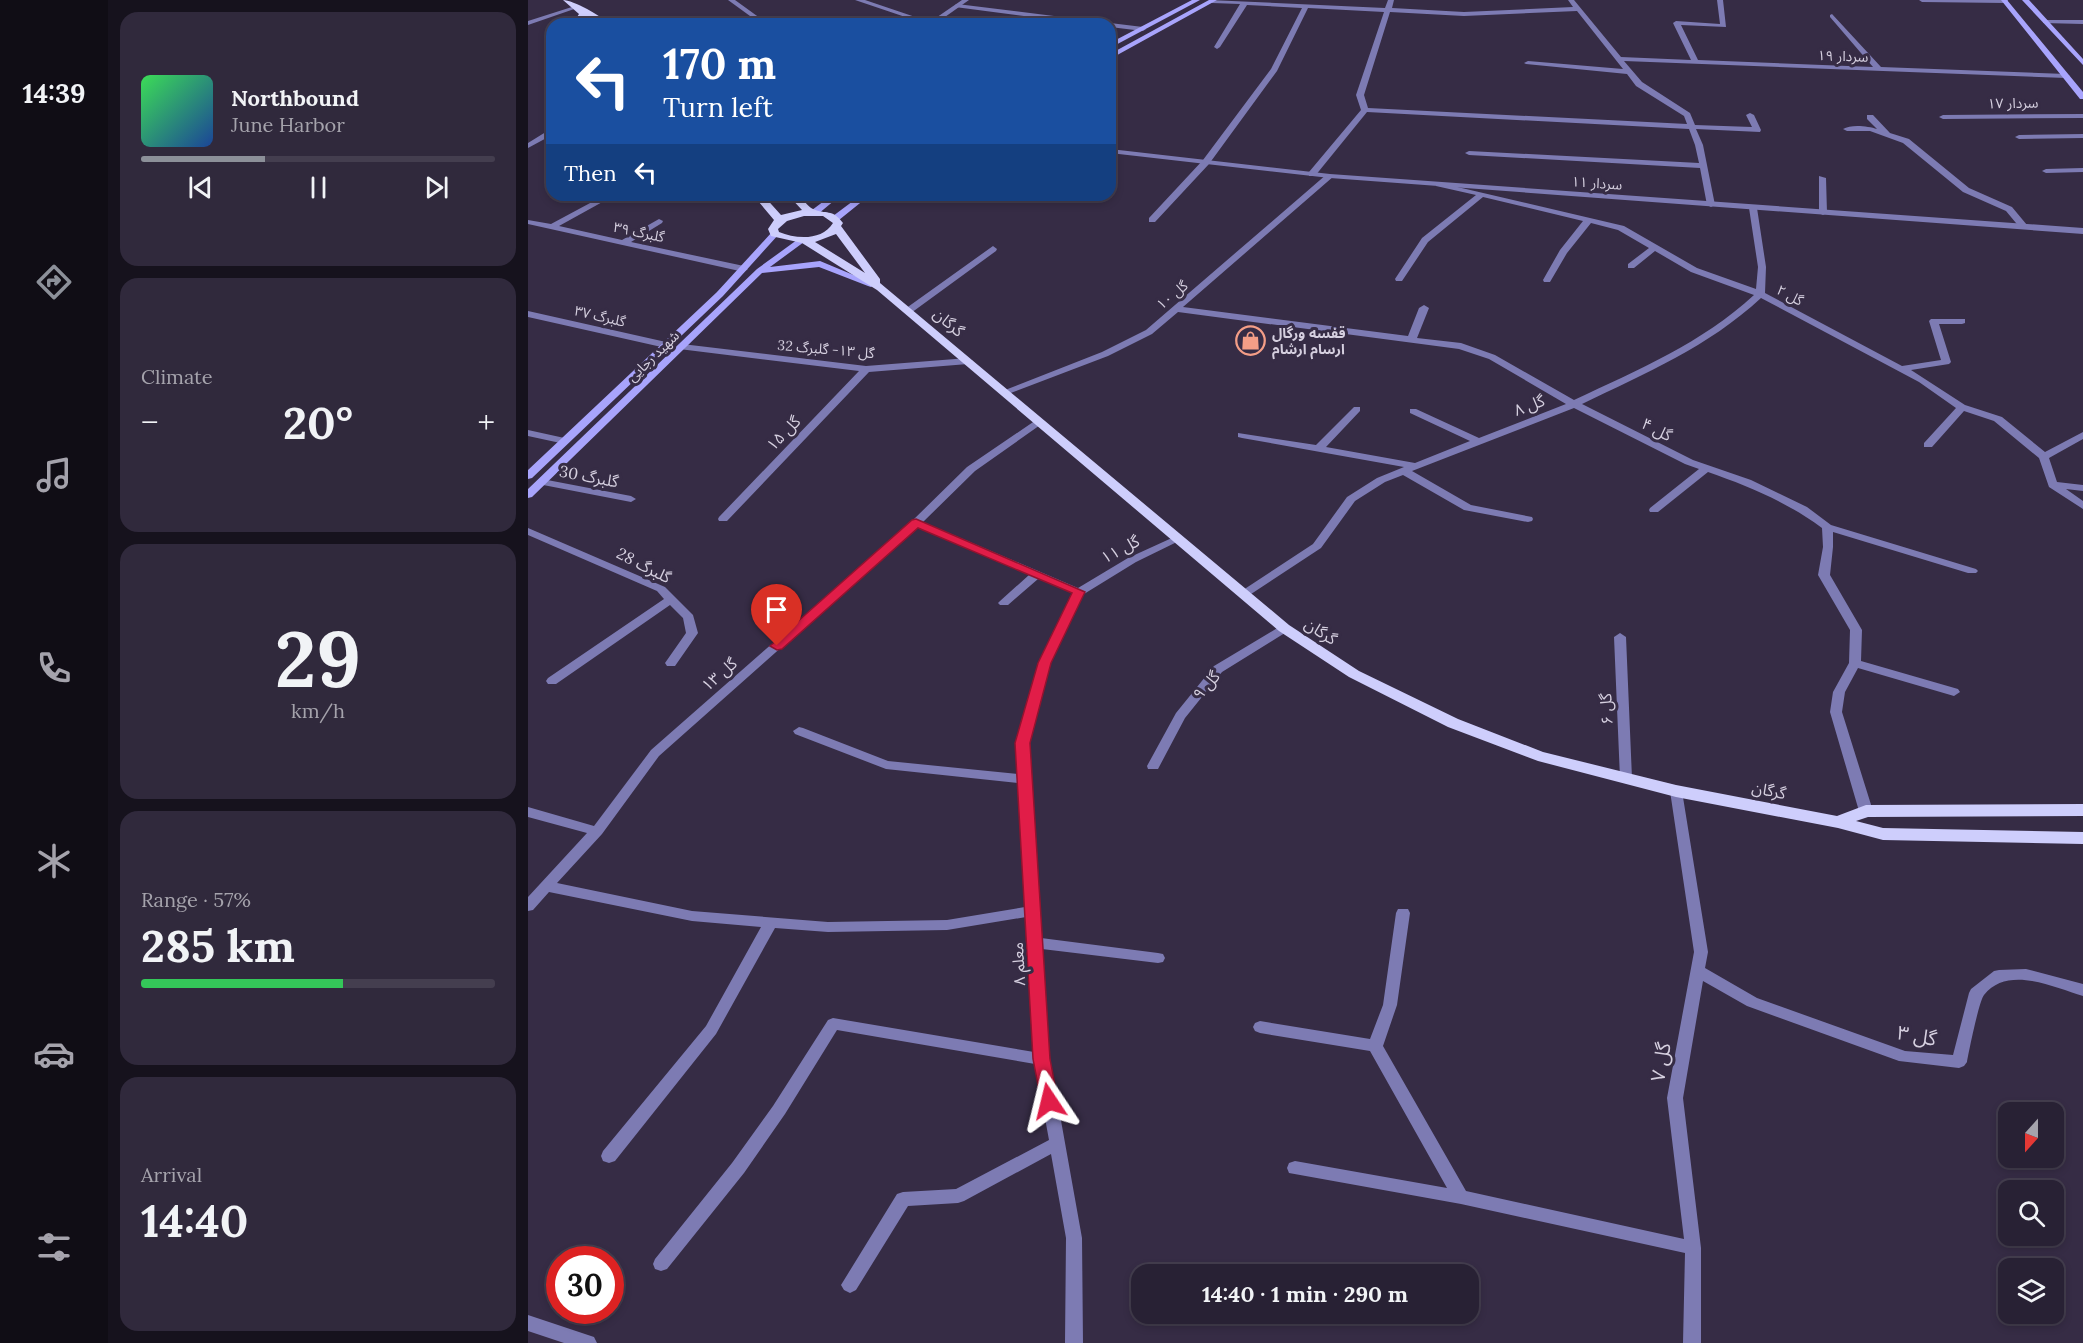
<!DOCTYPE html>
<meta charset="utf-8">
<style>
:root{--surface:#282134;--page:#30293c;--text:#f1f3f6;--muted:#a5a3ac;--line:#443e4f;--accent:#8c9099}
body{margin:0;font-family:Lora,"Noto Sans Arabic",serif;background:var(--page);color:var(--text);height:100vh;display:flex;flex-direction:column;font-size:22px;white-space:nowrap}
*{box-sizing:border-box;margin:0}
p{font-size:20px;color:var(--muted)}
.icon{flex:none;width:33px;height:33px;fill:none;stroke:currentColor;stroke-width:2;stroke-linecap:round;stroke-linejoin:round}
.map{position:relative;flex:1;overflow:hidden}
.drawer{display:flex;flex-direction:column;gap:12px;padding:12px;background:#16121d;width:420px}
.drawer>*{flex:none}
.banner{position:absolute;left:18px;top:18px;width:570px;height:183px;border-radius:18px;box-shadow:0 3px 9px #0003,0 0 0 2px var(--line);background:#1a4fa0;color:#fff;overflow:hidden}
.needle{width:39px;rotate:201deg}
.tools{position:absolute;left:1470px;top:1102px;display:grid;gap:12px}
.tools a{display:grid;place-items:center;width:66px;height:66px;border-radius:12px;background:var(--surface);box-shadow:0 3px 9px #0003,0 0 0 2px var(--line);font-size:30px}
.speed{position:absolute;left:18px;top:1246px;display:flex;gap:12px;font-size:30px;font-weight:700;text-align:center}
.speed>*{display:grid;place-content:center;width:78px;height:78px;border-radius:50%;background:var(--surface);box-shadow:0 3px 9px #0003,0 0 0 2px var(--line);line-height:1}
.speed .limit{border:9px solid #d22;background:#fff;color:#111}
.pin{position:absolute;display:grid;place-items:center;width:51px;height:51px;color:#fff;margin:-62px -26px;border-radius:50% 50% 50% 0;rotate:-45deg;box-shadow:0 0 6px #0007}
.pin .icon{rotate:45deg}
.me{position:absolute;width:66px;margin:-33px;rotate:350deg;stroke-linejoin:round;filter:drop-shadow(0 0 4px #0008)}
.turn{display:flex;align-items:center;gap:21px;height:126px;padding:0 18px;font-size:27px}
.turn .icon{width:78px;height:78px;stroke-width:2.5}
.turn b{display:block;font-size:42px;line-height:51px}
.then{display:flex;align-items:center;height:57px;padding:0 18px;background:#0003;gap:12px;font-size:22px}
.big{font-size:45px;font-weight:700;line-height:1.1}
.drawer .card{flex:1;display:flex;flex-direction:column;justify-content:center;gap:9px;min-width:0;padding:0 21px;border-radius:18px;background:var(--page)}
.drawer .dial{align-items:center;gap:0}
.dial b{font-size:78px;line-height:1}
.song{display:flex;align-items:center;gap:18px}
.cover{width:72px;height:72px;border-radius:9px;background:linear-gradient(135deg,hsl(130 70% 55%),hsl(220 70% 35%))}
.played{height:6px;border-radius:3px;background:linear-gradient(90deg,var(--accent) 35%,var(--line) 35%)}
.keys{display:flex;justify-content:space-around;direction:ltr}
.heat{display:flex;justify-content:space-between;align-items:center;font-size:33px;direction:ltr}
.charge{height:9px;border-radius:4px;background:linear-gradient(90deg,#34c759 57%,var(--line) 0)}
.trip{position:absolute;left:603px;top:1264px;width:348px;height:60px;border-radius:18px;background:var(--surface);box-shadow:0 3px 9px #0003,0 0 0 2px var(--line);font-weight:700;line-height:60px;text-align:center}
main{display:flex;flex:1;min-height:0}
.menu{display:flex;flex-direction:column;width:108px;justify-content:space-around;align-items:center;background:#100d15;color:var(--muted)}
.menu .icon{width:42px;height:42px}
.menu .active{color:var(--accent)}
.menu b{font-size:27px;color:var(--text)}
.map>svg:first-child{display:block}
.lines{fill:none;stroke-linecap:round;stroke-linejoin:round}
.minor{fill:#7d7bb3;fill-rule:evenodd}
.tertiary{fill:#7d7bb3;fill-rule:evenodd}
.secondary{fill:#a8a4fc;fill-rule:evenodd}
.primary{fill:#cecefc;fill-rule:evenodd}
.route{fill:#e11d48;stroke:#92132f;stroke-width:1.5}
.labels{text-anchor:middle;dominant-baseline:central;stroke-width:6;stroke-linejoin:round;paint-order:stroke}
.far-street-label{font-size:14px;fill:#d5cfdf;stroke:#362c45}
.far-poi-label{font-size:14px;font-weight:bold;fill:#d5cfdf;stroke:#362c45;text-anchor:start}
.street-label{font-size:16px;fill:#d5cfdf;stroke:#362c45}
.near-street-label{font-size:20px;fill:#d5cfdf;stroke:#362c45}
</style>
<main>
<nav class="menu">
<b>14:39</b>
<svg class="icon active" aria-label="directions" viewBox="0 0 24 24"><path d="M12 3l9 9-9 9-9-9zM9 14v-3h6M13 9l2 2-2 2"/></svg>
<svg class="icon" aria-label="music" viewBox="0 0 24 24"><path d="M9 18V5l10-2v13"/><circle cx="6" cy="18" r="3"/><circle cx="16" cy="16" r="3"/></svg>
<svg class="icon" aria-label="phone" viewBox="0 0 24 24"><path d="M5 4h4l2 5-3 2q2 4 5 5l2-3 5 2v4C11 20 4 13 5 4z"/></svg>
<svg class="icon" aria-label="climate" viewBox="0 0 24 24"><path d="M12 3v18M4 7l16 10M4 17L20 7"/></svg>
<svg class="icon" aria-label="car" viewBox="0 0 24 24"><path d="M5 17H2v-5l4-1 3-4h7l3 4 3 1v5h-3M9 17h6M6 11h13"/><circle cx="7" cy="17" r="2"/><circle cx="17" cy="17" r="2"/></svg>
<svg class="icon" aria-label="filters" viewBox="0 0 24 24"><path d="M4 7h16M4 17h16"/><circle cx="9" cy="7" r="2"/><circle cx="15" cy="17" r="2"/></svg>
</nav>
<section class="drawer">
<div class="card">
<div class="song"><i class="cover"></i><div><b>Northbound</b><p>June Harbor</p></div></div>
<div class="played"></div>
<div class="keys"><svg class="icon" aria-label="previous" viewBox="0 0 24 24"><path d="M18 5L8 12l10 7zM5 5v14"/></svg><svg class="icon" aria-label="pause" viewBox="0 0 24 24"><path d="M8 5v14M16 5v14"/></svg><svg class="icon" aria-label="next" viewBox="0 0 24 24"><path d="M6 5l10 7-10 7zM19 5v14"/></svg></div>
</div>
<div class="card"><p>Climate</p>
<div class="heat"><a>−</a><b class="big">20°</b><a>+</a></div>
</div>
<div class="card dial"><b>29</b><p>km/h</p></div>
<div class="card"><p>Range · 57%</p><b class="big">285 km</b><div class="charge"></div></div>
<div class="card"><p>Arrival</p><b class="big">14:40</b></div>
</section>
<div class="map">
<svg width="1555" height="1343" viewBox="0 0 1555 1343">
<rect width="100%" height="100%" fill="#362c45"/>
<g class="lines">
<path class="minor" d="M200,0H207L240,24H233Z
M327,0H337L405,23L398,24Z
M681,0L857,8L860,0H866L864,8L936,12L1045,7L1040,0H1046L1093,57L1163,60L1145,23L1148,21L1192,24L1189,0H1195L1198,27L1153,25L1170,60L1345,67L1302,17V15L1304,14L1353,67L1538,74L1542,76L1538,78L1096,61L1114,82L1162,113L1167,125L1224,127L1218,115L1222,113L1226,115L1233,130L1232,132L1168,129L1175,145L1187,205L1183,207L1179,205L1172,168L941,155L937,153L941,151L1171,163L1167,145L1161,129L839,112L787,176H781V172L833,110L828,95L856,12L780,8L749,71L681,164L627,222H621V218L675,160L743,69L774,8L719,5L692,47L689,49L686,47L712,4L684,3ZM1049,11L1095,69L1000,61L996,63L998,64L1099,74L1108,86L1156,116L1159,124L840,108L836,95L862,12L936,16Z
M1391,0H1480V1L1477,3L1394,2Z
M429,4L574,22L577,24H558L427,7V5Z
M47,6L52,7L0,25V21Z
M307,19L309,20V22L298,24Z
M582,23L615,27L618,29L615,31L582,27V24H579Z
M1555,114V118L1415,119L1411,117L1415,115Z
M1339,115H1345L1362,133L1381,139L1441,188L1484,207L1499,225V229H1493L1478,211L1435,192L1375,143L1342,131H1319L1315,129C1323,124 1340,126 1349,129L1339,119Z
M21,130H24V135L0,148V143Z
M1555,134V138L1491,139L1487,137L1491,135Z
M1555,168V172L1518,173L1514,171L1518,169Z
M799,174L806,176L655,307L880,336L891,308L896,305L901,308L889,338L933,343L967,355L1046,400C1110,370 1174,343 1226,295L1163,272L1127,251L1106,268H1100V264L1121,248L1090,230L1063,223L1039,253L1022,282H1016L1015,280L1032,250L1055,221L955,197L900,242L874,281H868L867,279L894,238L948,195L908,186V182L1096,226L1169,268L1228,289L1230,267L1221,208L1225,206L1229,208L1238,267L1237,293L1374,366L1413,360L1401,321L1403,319H1437V323L1434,324H1411L1423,362L1421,364L1383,370L1437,405L1474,417L1517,452L1555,432V439L1521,458L1529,482L1555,485V491L1538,489L1555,501V509L1521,487L1511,458L1466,421L1436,411L1404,447H1396V443L1428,408L1391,382L1233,298C1180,347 1118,373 1054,404L1165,460L1223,480L1279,507L1303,525L1448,569L1450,571L1448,573H1440L1305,532V547L1302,575L1334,630L1333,661L1430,689L1432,692L1426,696L1330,668L1317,692L1314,712L1345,811L1343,814H1333L1331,811L1302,712L1305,692L1321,663L1322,630L1290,575L1295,547L1294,528C1259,502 1220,486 1180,472L1130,512H1122L1121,510L1122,508L1171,469L1157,464L1046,408L884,471L943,505L1004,517L1005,519L1004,521L1000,522L936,510L875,475L857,482L827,501L793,548L720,596H712L710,594L712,592L785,544L819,497L849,478L876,467L714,438L710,437V433L788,445L826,407H832V411L798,447L887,463L942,441L882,413V409H888L951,438L1038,404L961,359L931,349L650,312L624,334L580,356L480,394L477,395L472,392L574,352L618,330Z
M1291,176L1298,178L1299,213L1295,215L1291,213Z
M77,195H87L31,226L94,240L131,219L135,221L134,223L103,242L216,266L220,269L216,272L0,224V220L23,224Z
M414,195H459L520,199L524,201L520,203L418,197Z
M465,246L469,249L468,251L383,313H377V309Z
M0,311L138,342L143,345L138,348L0,317Z
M154,344L338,366L440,358L445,361L440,364L341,372L199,521H191L190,519L191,517L331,371L151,349V345Z
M511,418L516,421L515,423L447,471L395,522L550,588L600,558L646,537L650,536L655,539L608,562L556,594L522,663L500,743L513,938L630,953L635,954L637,958L635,962L630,963L514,949L522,1059L554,1238L555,1343H537L538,1238L523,1154L436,1201L430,1203L380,1206L328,1290L322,1293L316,1290L313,1285L369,1194L375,1192L428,1189L521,1140L507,1064L309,1030L257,1114L216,1173L139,1269L133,1271L127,1269L125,1264L127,1259L204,1163L245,1106L300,1020L305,1018L506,1052L498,917L419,930L300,932L247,928L188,1034L87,1161L81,1163L75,1161L73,1156L75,1151L178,1026L233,927L164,921L21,892L5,910L0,911V897L59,833L0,817V807L66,826L123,750L384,521L439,467ZM389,527L501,575L472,601L470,603L472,605H480L510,579L545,593L510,663L488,743L490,774L360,761L275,728L271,727L265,731L267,734L358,769L490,783L497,907L419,920L300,922L164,911L29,883L74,834L131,756Z
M0,430L41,439L42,441L37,444L0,436Z
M14,479L103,496L108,499L103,502L10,484L9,482L10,480Z
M0,528L137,587L165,615L170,633L147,666H139L137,663L158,633L155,618L142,605L28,684H20L18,681L20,678L136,599L129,591L0,535Z
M756,624L760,625L762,628L760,631L694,672L657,718L630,769H620L619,766L648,713L686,666Z
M1092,633L1098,637L1104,778L1098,782L1092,778L1086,637Z
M1148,787L1153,788L1154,791L1180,952L1177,968L1229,998L1377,1051L1425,1055L1441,993L1443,989L1466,971L1471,970L1498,969L1555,984V996C1525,987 1480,965 1456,995C1451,1001 1441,1051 1439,1062L1436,1066L1431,1068L1371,1061L1219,1006L1175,981L1155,1098L1173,1248V1343H1155L1157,1253L933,1204L761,1173L759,1168L761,1163L767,1161L919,1188L842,1051L732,1033L727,1031L725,1027L727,1023L732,1021L842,1039L855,1005L868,913L870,909H880L882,913L869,1005L855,1046L938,1191L1156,1239L1139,1098L1166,952L1142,791L1143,788Z
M0,1315L66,1337L69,1343H36L0,1331Z"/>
<path class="tertiary" d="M434,0H441L407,24H399Z
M1517,20H1555V24L1515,23V21Z
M582,149L802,174L1555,228V234L802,178L582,153Z"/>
<path class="secondary" d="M664,0H672L582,48V43Z
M681,0H689L582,59V54Z
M1473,0H1479L1555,92V99H1552Z
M1494,0H1501L1555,59V65Z
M304,195H313L290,214H284V210Z
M333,195H342L311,220H305V216Z
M244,232L251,234L195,296L4,478L0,479V470L189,292Z
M273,237L277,240L276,242L242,267L292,261L347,284L343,287L340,286L291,267L234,273L4,497L0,498V489L229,269Z"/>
<path class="primary" d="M35,0C45,0 74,16 81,24H72L65,18L58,16L56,20L60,24H51L47,20L51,14Z
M225,195H235L253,215L274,210L260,195H271C275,199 280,207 285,209C298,215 304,208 315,223L313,226L352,279V283L761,625L831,671L930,719L1015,752L1148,785L1309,816L1338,805L1555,804V816L1340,817L1328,821L1355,828L1555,832V844L1355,840L1310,828L1148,797L1010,761L920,727L821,677L751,631L349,290L274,243L243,236L240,229L246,220ZM276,216H295L305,223C294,241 268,239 251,232L250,229L259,221ZM308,234L337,273L287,242Z"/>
</g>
<path class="route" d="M388,519L557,592L523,663L502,743L522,1059L530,1101L528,1106L521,1108L515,1106L513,1101L505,1059L487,743L510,663L544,593L390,528L254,649L249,650L242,646L384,520Z"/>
<defs>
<symbol id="shop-ring" viewBox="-11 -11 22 22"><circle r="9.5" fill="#362c45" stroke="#f49e87" stroke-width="1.5"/><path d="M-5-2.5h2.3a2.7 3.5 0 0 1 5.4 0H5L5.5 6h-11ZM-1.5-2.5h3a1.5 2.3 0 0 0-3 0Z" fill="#f49e87"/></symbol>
</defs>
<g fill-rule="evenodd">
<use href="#shop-ring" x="706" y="324" width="33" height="33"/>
</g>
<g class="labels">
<g class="far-street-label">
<text transform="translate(1315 56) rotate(2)">سردار ۱۹</text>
<text transform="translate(1485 103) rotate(-1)">سردار ۱۷</text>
<text transform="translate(1069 183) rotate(4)">سردار ۱۱</text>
<text transform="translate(111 232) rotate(12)">گلبرگ ۳۹</text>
<text transform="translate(644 295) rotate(-40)">گل ۱۰</text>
<text transform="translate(1262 295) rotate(28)">گل ۲</text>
<text transform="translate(72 316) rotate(13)">گلبرگ ۳۷</text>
<text transform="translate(298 349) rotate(5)">گل ۱۳- گلبرگ 32</text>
<text transform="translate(125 356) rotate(-44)">شهید رجایی</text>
</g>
<g class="far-poi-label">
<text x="744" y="333">قفسه ورگال<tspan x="744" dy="16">ارسام ارشام</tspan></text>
</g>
<g class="street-label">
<text transform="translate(421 322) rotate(40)">گرگان</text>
<text transform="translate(1001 405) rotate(-21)">گل ۸</text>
<text transform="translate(1129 429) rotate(27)">گل ۴</text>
<text transform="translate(255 433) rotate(-46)">گل ۱۵</text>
<text transform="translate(61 476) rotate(11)">گلبرگ 30</text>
<text transform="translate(592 549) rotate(-28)">گل ۱۱</text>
<text transform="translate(116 565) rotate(27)">گلبرگ 28</text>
<text transform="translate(793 631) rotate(33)">گرگان</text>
<text transform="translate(191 674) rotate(-41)">گل ۱۳</text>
<text transform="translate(678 685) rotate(-49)">گل ۹</text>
<text transform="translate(1078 709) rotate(-93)">گل ۶</text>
<text transform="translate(1241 790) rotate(11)">گرگان</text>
<text transform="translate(490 964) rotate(-93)">معلم ۸</text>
</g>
<g class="near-street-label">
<text transform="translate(1389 1035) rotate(10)">گل ۳</text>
<text transform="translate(1132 1062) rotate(-80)">گل ۷</text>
</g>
</g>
</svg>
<div class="tools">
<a><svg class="needle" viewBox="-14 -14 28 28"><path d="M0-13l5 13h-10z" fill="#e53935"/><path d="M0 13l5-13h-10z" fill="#a5a3ac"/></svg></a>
<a><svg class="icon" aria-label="search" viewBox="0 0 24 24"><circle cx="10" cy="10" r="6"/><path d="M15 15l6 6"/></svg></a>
<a><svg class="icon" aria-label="layers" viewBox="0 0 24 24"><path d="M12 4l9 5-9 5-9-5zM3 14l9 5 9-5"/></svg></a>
</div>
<div class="speed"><div class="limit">30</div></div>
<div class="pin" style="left:249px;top:646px;background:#d93025"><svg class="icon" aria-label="arrive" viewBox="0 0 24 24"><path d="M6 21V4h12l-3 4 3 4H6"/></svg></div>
<svg class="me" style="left:521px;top:1101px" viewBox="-20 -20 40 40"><path d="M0-17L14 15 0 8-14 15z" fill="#e11d48" stroke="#fff" stroke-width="4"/></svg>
<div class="trip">14:40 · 1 min · 290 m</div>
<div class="banner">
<div class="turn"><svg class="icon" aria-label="left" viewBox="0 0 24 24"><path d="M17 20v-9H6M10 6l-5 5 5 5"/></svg><div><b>170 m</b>Turn left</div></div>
<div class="then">Then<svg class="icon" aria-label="left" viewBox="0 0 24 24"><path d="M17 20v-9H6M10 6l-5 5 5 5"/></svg></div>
</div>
</div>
</main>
